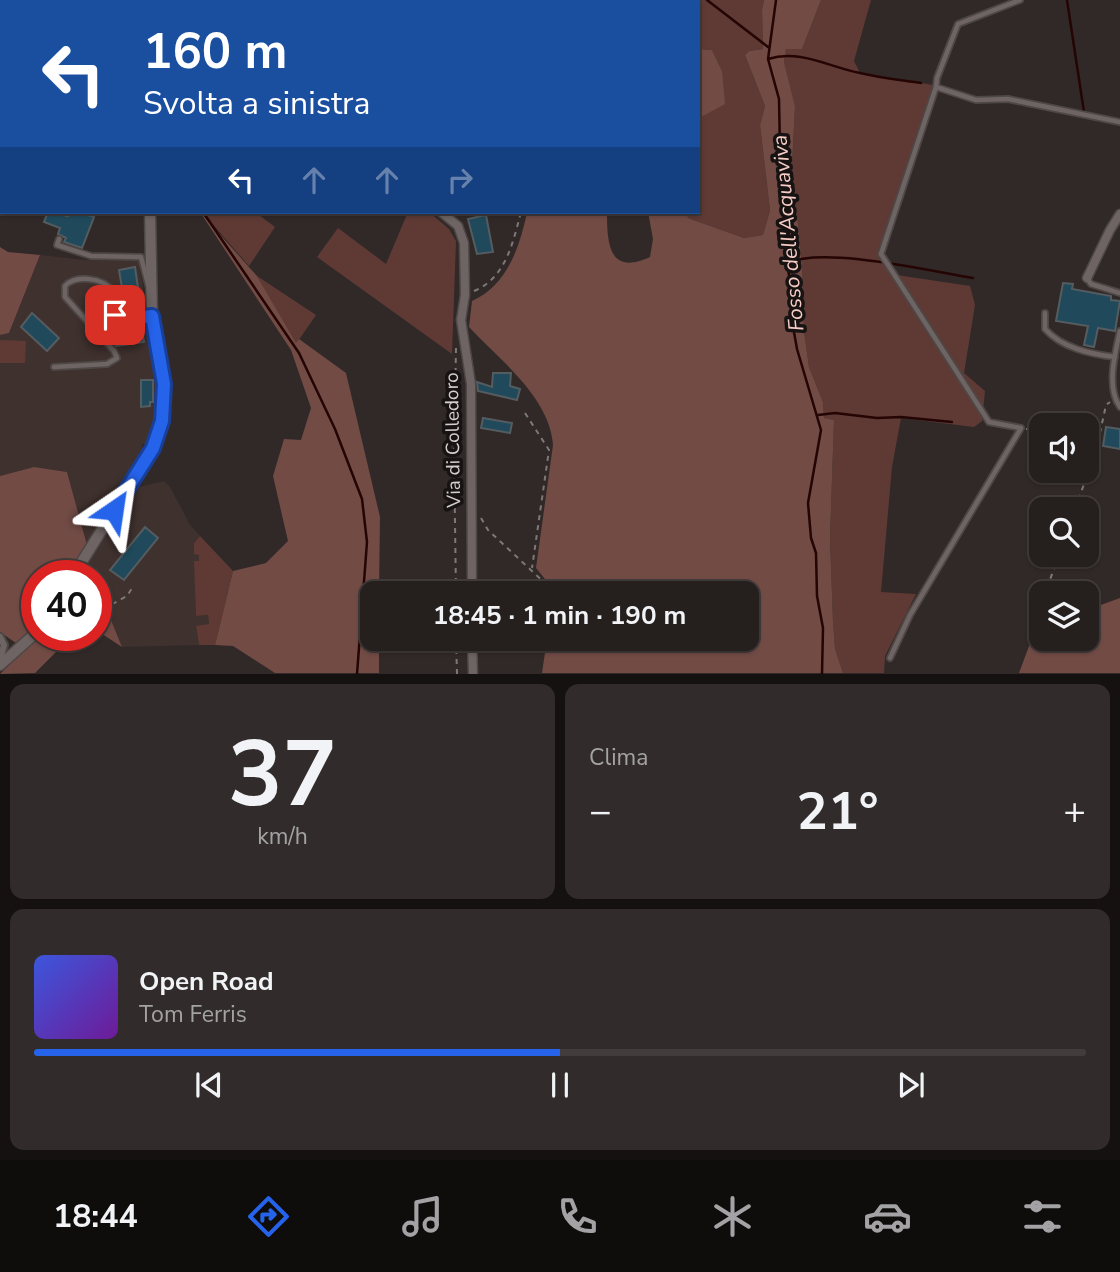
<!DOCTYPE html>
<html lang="it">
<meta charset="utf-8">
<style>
:root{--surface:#251f1e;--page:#312c2b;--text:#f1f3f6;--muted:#a3a2a4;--line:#423d3c;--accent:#2563eb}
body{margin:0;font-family:"Nunito Sans",sans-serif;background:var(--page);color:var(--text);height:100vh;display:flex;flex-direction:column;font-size:26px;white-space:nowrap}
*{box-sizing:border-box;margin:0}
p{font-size:23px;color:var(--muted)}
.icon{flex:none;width:38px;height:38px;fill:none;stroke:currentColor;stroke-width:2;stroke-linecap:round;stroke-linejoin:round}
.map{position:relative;height:674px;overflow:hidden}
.details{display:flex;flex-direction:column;gap:10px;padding:10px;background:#141110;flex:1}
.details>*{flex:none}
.top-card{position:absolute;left:0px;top:0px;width:700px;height:214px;box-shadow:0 2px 5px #0004,0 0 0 2px var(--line);background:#1a4fa0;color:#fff;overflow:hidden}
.buttons{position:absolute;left:1029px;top:413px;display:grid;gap:14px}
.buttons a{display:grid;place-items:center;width:70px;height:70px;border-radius:14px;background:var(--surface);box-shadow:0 2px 5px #0004,0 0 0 2px var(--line);font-size:35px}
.speed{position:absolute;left:21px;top:560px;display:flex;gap:14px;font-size:35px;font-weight:700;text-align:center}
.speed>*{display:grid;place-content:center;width:91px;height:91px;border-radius:50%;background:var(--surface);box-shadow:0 2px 5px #0004,0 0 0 2px var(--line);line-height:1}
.speed .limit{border:10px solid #d22;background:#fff;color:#111}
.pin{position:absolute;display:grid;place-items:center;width:60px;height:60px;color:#fff;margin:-30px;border-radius:14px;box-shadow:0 4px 10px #0006}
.me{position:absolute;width:77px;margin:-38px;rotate:32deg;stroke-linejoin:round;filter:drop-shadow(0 0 5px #0008)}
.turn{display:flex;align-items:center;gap:24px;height:147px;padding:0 28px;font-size:32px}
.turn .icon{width:91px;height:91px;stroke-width:2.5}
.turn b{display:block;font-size:49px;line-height:60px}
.lanes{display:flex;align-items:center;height:66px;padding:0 28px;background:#0003;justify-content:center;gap:35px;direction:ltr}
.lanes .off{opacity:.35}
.big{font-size:52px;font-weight:700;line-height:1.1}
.details .widget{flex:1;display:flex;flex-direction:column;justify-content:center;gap:10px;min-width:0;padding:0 24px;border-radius:14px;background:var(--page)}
.details .dial{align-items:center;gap:0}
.dial b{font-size:91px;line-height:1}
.song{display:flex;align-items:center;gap:21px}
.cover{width:84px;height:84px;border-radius:10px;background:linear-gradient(135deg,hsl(230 70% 55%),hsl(280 70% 35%))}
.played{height:7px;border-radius:4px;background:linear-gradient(90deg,var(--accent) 50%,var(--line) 50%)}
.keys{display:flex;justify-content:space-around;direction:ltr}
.heat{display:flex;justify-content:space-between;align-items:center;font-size:38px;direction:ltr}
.details .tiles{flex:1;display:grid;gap:10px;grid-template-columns:1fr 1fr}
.widget:last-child{grid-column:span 2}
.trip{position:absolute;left:360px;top:581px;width:399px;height:70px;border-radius:14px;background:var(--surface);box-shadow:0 2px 5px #0004,0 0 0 2px var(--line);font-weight:700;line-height:70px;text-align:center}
.tabs{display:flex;height:112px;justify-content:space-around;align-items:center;background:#0f0c0c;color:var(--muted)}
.tabs .icon{width:49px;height:49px}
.tabs .current{color:var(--accent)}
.tabs b{font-size:32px;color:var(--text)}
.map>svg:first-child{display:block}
.built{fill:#3f312e}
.green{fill:#5f3a35}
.forest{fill:#724b45}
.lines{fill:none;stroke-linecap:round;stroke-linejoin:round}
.stream{stroke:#240503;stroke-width:2.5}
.building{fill:#204a5b;stroke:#545c60;stroke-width:2}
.service-casing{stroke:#4d4745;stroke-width:8}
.pedestrian-casing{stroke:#4d4745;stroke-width:10}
.minor-casing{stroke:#4d4745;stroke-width:11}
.tertiary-casing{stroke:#4d4745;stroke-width:13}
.path{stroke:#7e7877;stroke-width:2;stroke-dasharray:5 5;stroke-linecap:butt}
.service{stroke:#6d6463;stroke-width:4.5}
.pedestrian{stroke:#6d6463;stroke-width:6}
.minor{stroke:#6d6463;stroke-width:8}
.tertiary{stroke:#6d6463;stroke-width:10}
.route-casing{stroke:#184099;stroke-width:18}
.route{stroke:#2563eb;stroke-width:12}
.labels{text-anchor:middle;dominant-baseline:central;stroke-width:7;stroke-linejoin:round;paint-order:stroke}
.street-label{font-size:19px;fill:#d5d0cf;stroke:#161312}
.water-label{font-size:21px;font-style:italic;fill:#f7ccc4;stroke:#161312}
</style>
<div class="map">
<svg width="1120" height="674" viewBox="0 0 1120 674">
<rect width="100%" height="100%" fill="#312928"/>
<path class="built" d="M40,255L85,260H138L145,299L142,311L144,326L147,329L157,372L159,407L150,445L142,444V456L87,545L67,472L34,467L0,476V335L9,333Z
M164,481L170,487L190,525L200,536L194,543L200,555L199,562L195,561L196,616L208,615L209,625L196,627L199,645L122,647L109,615L97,604L99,596L96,593V576H80L134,488Z"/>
<path class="green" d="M453,0H764L762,10L763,49L749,51L745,55L765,106L760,125L770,210L763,235L744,238L688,218L687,212H698V115L703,116L722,71L712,50L698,49V2Z
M821,0H871L854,61L860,73L933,85L878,254L890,274L970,286L975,305L964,373L985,391L982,421L974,427L901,418L892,467L881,592L916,594L885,656L884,673H843L835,649L833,622L830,539L834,420L824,418L823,402L809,367L804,331L802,264L792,165L795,106L784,62L786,49H802Z
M202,212H255L275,227L249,266Z
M408,212H429L449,229L456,241L452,354L317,257L338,228L386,264Z
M257,276L316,315L296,344Z
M0,340L26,341L25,363H0Z
M200,536L233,571L215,645H199L196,626L209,624L208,615L196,616L194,561H199V555L194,554V543Z"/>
<path class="forest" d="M764,0H821L802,49H786L784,62L795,106L792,165L802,264L804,331L809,367L823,402L824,418L834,420L830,539L833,622L835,649L843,673H542L547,639H747V593H552L549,584L536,568L553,445C550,398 499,359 469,327L472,301C507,285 520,247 527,212H607C607,244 609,276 650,257L653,239L648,212H687L688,218L744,238L763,235L770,210L760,125L765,106L745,55L749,51L763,49L762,10Z
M698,49L712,50L722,71L725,104L703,116L698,115Z
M200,212L257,276L296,343L299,339L346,373L380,517L379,593H373V639H379V673H275L233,646L215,645L233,571L266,563L288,541L273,476L284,439L301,440L311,408L291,350Z
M0,247L8,252L40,255L9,333L0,335Z
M34,467L67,472L87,545L68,576H37V624L19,645L0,632V476Z
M96,593L100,596L97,604L109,615L122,647L96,630Z
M1120,598V673H1019L1035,630L1041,628V639H1087V610Z
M40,635H69L60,648L35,673L0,674Z"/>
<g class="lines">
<path class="stream" d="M707,0L768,47
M776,0L768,59L779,99L780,150L790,226L785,251L792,293V321L797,349L821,430L808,503L811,538L816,553L817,596L823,628L822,674
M1067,0L1084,112
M768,59C800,49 829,67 860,73C880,78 901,80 921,83
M203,212L299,353L335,429L362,499L367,542L357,674
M787,263C824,246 930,271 973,278
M818,415L835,413L877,418L901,417L952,422"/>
</g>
<path class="building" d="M48,212L68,216L70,212H79L94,217L82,248L64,242L66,238L58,234L60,228L44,222Z
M486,215L493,252L477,254L468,219Z
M135,267L141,309L121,312L120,301L124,300L119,270Z
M1063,283L1073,284L1072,289L1111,296V300L1120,301L1115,331L1098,328L1094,347L1084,345L1088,326L1056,321Z
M32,313L59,338L47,351L21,327Z
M141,326L144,342L116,346L113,330Z
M493,373H511L510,386L520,389L517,400L478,391L477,382L492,387Z
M141,380H153V402H150V406L141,407Z
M483,418L512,423L510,433L481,428Z
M1106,427L1120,429V449L1103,446Z
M145,527L158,538L124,580L110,570Z"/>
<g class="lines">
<defs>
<path id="service" d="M1020,0L958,24L937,78L936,87L976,100L1008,99L1120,122
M59,239L57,245L91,256L141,257L149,288
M1087,278L1091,284L1120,293
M1045,313V329C1062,348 1090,354 1115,357
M54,367L107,364L117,358L114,351L65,297V286C76,274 103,278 113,291L114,311L121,320L151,316
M1120,407C1106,388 1115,353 1120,331
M890,658L910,615L1021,428L989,422L881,254L936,87"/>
<path id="pedestrian" d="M0,637L4,645L1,656"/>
<path id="minor" d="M37,0L41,2
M441,212L458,226L464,243L465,295L461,320L471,384L472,593
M1087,278L1110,230L1120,214
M472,639L473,674"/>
<path id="tertiary" d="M115,2V0
M73,576L153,448L162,421L165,390L152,316L150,212
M0,665L37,632"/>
</defs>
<use href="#service" class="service-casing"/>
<use href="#pedestrian" class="pedestrian-casing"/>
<use href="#minor" class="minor-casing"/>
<use href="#tertiary" class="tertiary-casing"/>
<path class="path" d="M474,291C506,278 513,242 521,212
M525,413L549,450L532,568
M1026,429L1041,430
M1087,434L1096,435
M1075,509L1096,451L1106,405L1110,402
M481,518L488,530L548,586L549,593
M1047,588L1059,555
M456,593L454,452L456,348
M96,598L107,607L127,596L134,585
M456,639L457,674"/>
<use href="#service" class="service"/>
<use href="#pedestrian" class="pedestrian"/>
<use href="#minor" class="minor"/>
<use href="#tertiary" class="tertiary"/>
</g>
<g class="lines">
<defs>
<path id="route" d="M114,510L153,448L162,421L164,384L152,316L121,320L115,315"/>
</defs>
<use href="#route" class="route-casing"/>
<use href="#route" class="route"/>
</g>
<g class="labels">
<g class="street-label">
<text transform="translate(453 440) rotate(-91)">Via di Colledoro</text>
</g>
<g class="water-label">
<text transform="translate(788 233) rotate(-95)">Fosso dell'Acquaviva</text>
</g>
</g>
</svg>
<div class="buttons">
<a><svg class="icon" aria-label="sound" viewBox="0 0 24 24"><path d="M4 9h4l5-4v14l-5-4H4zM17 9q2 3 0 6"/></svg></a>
<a><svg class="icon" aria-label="search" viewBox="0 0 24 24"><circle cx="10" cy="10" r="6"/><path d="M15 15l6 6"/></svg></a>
<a><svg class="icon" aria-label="layers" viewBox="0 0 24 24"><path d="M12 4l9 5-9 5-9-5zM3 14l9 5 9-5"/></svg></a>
</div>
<div class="speed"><div class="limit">40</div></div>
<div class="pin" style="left:115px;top:315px;background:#d93025"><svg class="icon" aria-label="arrive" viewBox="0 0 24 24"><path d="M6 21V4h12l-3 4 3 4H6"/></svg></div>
<svg class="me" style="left:114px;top:510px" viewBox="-20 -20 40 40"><path d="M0-17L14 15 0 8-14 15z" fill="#2563eb" stroke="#fff" stroke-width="4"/></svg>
<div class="trip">18:45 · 1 min · 190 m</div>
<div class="top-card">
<div class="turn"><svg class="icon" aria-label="left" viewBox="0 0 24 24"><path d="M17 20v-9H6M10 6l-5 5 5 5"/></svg><div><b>160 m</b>Svolta a sinistra</div></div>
<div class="lanes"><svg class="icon" aria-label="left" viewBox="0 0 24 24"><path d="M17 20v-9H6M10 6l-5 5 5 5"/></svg><svg class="icon off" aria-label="ahead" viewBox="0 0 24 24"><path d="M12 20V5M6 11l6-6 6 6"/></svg><svg class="icon off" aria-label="ahead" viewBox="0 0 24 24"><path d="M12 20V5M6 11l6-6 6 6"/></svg><svg class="icon off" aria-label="right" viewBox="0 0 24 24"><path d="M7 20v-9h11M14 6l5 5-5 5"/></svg></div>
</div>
</div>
<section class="details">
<div class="tiles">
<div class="widget dial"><b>37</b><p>km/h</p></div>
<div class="widget"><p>Clima</p>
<div class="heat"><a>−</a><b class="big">21°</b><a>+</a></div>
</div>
<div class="widget">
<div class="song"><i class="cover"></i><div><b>Open Road</b><p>Tom Ferris</p></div></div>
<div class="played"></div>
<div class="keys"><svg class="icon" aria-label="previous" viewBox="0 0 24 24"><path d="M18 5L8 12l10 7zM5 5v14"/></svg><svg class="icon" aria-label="pause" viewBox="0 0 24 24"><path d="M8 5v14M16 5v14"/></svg><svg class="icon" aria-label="next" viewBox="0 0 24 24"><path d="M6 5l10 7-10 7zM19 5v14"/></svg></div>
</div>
</div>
</section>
<nav class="tabs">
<b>18:44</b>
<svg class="icon current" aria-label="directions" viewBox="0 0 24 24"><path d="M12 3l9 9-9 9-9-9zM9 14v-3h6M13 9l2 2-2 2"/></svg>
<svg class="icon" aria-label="music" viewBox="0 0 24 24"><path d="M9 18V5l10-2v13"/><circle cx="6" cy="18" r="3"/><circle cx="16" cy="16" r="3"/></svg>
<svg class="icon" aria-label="phone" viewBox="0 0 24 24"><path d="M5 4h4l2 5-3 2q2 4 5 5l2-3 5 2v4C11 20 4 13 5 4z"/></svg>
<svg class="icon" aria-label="climate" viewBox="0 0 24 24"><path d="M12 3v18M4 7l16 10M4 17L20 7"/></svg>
<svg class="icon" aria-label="car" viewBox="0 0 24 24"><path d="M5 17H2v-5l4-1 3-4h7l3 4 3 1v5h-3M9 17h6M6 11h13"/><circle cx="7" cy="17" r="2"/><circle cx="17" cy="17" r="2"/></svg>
<svg class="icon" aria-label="filters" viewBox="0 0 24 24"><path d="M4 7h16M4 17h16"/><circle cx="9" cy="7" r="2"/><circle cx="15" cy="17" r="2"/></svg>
</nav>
